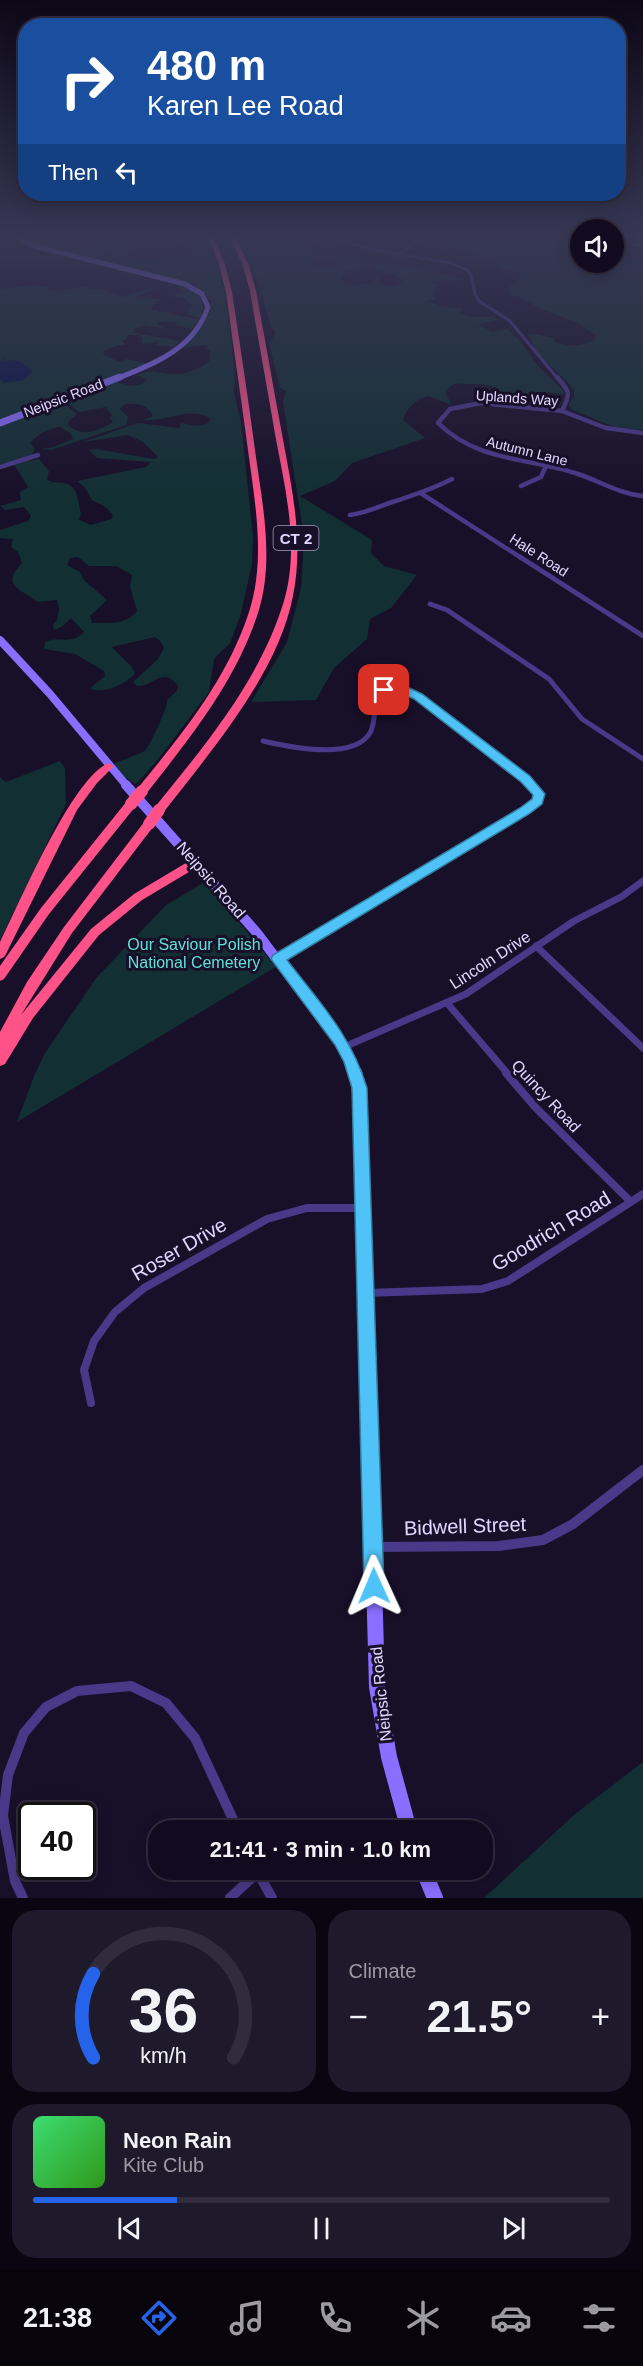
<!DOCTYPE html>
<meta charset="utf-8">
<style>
:root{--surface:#120b1f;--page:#1f192c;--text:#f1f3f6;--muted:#9c9ba4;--line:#312b3d;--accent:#2563eb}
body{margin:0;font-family:Arial,sans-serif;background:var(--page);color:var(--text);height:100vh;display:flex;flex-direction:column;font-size:22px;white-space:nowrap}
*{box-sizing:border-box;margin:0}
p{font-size:20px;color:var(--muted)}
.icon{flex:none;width:33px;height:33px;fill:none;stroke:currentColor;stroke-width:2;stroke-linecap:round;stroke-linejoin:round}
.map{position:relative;height:1898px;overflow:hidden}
.drawer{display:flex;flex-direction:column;gap:12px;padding:12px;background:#0a0611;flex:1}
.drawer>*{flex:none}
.hud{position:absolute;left:18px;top:18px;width:608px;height:183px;border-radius:24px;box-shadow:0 3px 15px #0003,0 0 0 2px var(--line);background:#1a4fa0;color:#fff;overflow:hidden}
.fabs{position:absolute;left:570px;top:219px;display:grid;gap:12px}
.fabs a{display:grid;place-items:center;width:54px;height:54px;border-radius:50%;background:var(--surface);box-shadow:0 3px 15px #0003,0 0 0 2px var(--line);font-size:30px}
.speed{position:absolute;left:18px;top:1802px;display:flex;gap:12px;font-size:30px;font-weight:700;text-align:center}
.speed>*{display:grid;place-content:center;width:78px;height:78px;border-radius:50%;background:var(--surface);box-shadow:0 3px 15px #0003,0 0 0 2px var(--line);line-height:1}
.speed .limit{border:3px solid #111;border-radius:9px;background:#fff;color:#111}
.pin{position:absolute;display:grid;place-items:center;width:51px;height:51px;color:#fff;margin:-26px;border-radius:12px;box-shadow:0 3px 9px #0006}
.me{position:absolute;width:66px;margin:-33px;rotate:359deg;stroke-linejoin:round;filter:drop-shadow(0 0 4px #0008)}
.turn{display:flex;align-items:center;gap:21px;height:126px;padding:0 30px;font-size:27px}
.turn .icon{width:78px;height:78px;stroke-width:2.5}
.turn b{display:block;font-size:42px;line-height:51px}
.then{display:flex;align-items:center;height:57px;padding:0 30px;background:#0003;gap:12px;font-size:22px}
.big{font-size:45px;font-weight:700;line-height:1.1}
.drawer .widget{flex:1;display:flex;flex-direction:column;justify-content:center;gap:9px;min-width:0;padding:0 21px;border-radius:24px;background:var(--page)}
.drawer .dial{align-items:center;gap:0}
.dial svg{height:156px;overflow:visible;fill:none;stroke:var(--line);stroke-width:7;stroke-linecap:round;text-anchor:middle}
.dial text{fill:var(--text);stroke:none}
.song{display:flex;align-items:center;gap:18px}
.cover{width:72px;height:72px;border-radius:9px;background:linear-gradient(135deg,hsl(140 70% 55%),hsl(110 70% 35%))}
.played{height:6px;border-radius:3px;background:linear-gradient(90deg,var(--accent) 25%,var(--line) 25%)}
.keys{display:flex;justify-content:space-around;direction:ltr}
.heat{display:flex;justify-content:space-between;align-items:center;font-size:33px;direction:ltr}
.drawer .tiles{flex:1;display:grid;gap:12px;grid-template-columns:1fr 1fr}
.widget:last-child{grid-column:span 2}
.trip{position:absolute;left:148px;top:1820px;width:345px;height:60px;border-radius:24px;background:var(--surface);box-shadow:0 3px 15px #0003,0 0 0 2px var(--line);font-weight:700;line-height:60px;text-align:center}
.menu{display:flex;height:96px;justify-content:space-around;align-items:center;background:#07040c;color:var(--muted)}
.menu .icon{width:42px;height:42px}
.menu .active{color:var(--accent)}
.menu b{font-size:27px;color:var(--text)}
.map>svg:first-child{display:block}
.green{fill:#122f33;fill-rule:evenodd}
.water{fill:#091648}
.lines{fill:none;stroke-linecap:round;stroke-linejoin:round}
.street-far5{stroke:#493989;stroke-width:3}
.street-far4{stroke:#493989;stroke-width:4.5}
.street-far3{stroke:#493989;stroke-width:5}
.street-far2{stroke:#493989;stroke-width:7}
.street-far1{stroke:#493989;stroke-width:8}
.street{stroke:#493989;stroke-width:10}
.secondary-far5{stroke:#896eff;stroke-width:5}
.secondary-far4{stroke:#896eff;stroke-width:7}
.secondary-far3{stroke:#896eff;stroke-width:8}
.secondary-far2{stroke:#896eff;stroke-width:10}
.secondary-far1{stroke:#896eff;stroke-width:13}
.secondary{stroke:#896eff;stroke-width:16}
.highway{fill:#ff5289;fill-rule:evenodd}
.highway-bridge{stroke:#ff5289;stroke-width:12}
.route{fill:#4fc3f7;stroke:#337fa1;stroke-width:1.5}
.labels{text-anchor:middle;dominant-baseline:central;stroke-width:6;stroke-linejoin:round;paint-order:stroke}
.far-street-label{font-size:14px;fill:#e2d7ff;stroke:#180f29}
.shield{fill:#180f29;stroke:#a59bbf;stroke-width:1.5}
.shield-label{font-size:15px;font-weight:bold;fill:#e2d7ff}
.street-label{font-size:16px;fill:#e2d7ff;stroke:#180f29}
.park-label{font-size:16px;fill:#5ee3d7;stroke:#180f29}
.near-street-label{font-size:20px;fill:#e2d7ff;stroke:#180f29}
</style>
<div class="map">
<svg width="643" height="1898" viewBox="0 0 643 1898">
<rect width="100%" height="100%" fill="#180f29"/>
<path class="green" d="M19,235H159L122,242L119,244V247L126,245L132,247L125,257L146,262L160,259L161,257L152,253C166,251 179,261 193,255V251L171,235H203L216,264L225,293L235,373L234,392L241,423L253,536L252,564L240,617L230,643L214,659L209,692L156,762L136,784L124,777L113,764L145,751C151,742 168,708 167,700L177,691L178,686C163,665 153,687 137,686L133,682L158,659L164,648L161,642L155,637L112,647L131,666L135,673C128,683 102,696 90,688L105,676L104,671L75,654L44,649L45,642C60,635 71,646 84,632L71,618L63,626L54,630L53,624L57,620L59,609L57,600L38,602C21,589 0,586 22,563L18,552L11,547L13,539L0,538V530L28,521L31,516L24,507L5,510L0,506L21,500L20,492L28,487L14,464L39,459L49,471L47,480C55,484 60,481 67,484C78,487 79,505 81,515L78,519L91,525L111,519L113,516L107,508L92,500L85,488L77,481L146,467L151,462L97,458L89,450L96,449L154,459L158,457L143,442L128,435L83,442L138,423L180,428V424L182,423C192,425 205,429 211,419C191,405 165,423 143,420L153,416C147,404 136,402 123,405L120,409L128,417L127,424L123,426L51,450L40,449L50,448L73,439L70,433L60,427C48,428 38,434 30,443L35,449L30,457L0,465V425L62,402L77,414L69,421L68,425C83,438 98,431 113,422L110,418L112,415L106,407L79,412L64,400L114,381C125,385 137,389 147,380L137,375C154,367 157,374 174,374C186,375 202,368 210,360V351L206,347L208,345L180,348L210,314L211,300L194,285L199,282L189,283L97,261L108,256L114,250L91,259L36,245ZM78,557L89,566H116L132,575L130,587L137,611C126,625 109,623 92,623L90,616L107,600L84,580L80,572L67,565L70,558Z
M236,235H320L324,239L312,243L310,252L315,254L316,257L309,264L319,269L340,264L327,255L331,253L373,263L363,268L347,270L340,280L348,284L358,285L369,284L377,277C383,286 390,289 400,284L403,280L395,275L373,269L380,262L424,269L464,280L428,281L437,284L432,294L436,299L428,301L440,306L463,309L460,312C472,322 487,312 499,320L478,324L492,332L508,329L520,341L538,366L562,389L564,394L540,392L510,402L507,401C500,384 486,384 470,384C459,384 450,380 446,394L452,405L428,396C415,400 407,407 403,420L425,438L352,463L335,481L300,496L372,540L371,553L384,566L417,575L391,608L370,619L367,639L334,668L316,700L251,702L287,642L301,588L304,537L283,402L286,391L280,388L269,344L276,332L271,327L255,271Z
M455,235C471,235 487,247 501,243L497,239L474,235L556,237L580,244V262H614V252L643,261V430L614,427L571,409L569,404L574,396V390C560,371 534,357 528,333L554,338L555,342C570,347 582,347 595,339L596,335L576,322L539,308L520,297L511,296L508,288L521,277L520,273L501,267L483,256L453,248L435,250L446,246L445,243Z
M174,283C194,289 207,295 201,318L186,314L192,305L184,298L172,296L182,291Z
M37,285L61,291L84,286L92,290L105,288V291L122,297L154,287L156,288L133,298L160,299L150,309L199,320L192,329L175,325L177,322H159L158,325L168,329L144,325L134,329V333L180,341L173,347L155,345L158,343L156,341L151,344L141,343L143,340L140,335H127V339L122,341L126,345H118L104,351L103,354L119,362L126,359L148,364L143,367H133L135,370L69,392L0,421V289Z
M60,761L65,768L66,804L0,940V777L6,782Z
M203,883L219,898L276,967L17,1122L34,1076L45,1053L97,977L166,905Z
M643,1762V1898H484L575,1814Z"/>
<path class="water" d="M34,235H123C119,238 115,242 111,244C91,253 52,246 34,235Z
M0,356L5,357L4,361C17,358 23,363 33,371L24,380L3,383L0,379V362L4,358Z"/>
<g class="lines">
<path class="street-far5" d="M323,235L374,250L451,263L467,270L471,274L475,294L479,301L510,321L558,379
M614,238L643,247
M400,254L424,235"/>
<path class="street-far4" d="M557,377C570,392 571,393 562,411
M643,433L606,428L562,411L481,403L450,409L438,423C479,463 528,457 578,474C600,481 619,494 643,496
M0,467L38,455
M521,486L541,477L546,466
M422,494L523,559
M350,515C370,512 381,505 399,500C419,493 433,489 452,479"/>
<path class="street-far3" d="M520,557L643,636
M430,604L447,610L549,679L582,719L643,759
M263,741C289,747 353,761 370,733C376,723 374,707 376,696L386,690L397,689L418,697L526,779L532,786"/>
<path class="street-far2" d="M536,946L643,1048
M278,959L525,811L537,801L539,794L531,785
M447,1003L508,1074
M344,1047L466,994L574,921L621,897L643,881"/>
<path class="street-far1" d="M506,1073L536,1108L631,1202
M366,1293L482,1289L508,1281L643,1194
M91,1403L84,1370L94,1341L115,1312L144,1288L267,1219L307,1208H363"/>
<path class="street" d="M375,1547L499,1546L543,1540L573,1524L643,1470
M256,1869L272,1898
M23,1898L15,1881L3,1816L8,1775L24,1733L46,1707L77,1691L131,1686L166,1703L195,1738L238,1830
M230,1898L258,1872"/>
<path class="secondary-far5" d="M14,235L34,246L185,284L202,294L208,307C194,349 154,364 116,379"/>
<path class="secondary-far4" d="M0,423L120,377"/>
<path class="secondary-far3" d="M0,640L50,694L127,786"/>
<path class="secondary-far2" d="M126,785L257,933L348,1054L357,1074"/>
<path class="secondary-far1" d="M356,1073L361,1113L370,1438"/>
<path class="secondary" d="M370,1437L377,1687L389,1757L409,1830
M423,1869L435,1898"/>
<path class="highway" d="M207,235H212L224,261L232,292C240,345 248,397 255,450C262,503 275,560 258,613C236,681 190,738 146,794L142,795L137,791L138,788C182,734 227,680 249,612C266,560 255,503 248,450C241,397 233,345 226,292L218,261Z
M229,235H234L248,263L256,291C265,339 273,386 282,434C292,489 304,541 293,596C278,674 211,751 163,813H155L154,810L155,807C206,744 260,680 284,601C300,546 285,488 275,434C267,386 258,339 250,291L242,263Z
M109,763L114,766L97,783L77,810L6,954L4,957L0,959V942C19,904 73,776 109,763Z
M131,800L136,804L135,807L49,914L4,979L0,981V966L41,908L127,801Z
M149,820L153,821L154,824L153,827L72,933L21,1015L91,929L134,894L191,860H199L201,863L199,866L142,900L99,935L33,1018L5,1064L0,1066V1032L27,982L64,927L145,821Z"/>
<path class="highway-bridge" d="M131,804L142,791
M149,824L159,810"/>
</g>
<linearGradient id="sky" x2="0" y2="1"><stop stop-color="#0d0817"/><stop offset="0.47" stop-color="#373754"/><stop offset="1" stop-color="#373754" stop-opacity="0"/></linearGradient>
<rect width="643" height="501" fill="url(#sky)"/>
<path class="route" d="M405,686L422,694L530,776L545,794L542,804L529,814L287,960C320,1003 351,1035 367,1088L384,1586L381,1593L374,1596L367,1593L364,1586L352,1088L344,1062L335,1045L271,959L273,955L520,808L532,799L533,795L521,782L414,699C401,693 386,696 378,690L384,687Z"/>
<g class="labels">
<g class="far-street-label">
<text transform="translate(63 398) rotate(-21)">Neipsic Road</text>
<text transform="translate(517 398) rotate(4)">Uplands Way</text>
<text transform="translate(527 451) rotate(14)">Autumn Lane</text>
<text transform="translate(539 555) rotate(33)">Hale Road</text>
</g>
<rect class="shield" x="273.5" y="526" width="45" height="24" rx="4.5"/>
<g class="shield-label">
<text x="296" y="538">CT 2</text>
</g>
<g class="street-label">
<text transform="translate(211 880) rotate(49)">Neipsic Road</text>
<text transform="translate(490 960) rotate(-33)">Lincoln Drive</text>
<text transform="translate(546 1096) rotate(47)">Quincy Road</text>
<text transform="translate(381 1694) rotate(-96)">Neipsic Road</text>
</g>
<g class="park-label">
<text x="194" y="944">Our Saviour Polish<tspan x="194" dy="18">National Cemetery</tspan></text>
</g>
<g class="near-street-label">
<text transform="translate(551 1231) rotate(-31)">Goodrich Road</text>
<text transform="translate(179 1249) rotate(-30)">Roser Drive</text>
<text transform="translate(465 1526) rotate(-2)">Bidwell Street</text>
</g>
</g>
</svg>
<div class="fabs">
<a><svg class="icon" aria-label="sound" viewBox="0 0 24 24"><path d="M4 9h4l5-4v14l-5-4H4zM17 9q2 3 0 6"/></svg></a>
</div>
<div class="speed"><div class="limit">40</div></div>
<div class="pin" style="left:384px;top:690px;background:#d93025"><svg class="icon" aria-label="arrive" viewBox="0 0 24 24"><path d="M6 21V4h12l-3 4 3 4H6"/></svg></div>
<svg class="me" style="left:374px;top:1586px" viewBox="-20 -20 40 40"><path d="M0-17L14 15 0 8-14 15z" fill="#4fc3f7" stroke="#fff" stroke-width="4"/></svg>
<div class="trip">21:41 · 3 min · 1.0 km</div>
<div class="hud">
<div class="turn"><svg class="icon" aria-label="right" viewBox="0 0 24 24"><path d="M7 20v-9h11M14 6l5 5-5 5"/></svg><div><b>480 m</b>Karen Lee Road</div></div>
<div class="then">Then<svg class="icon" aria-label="left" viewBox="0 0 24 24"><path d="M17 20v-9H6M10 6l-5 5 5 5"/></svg></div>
</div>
</div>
<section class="drawer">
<div class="tiles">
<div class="widget dial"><svg viewBox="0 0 100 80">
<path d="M14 69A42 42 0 1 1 86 69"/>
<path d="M14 69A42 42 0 0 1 14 26" stroke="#2563eb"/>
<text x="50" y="56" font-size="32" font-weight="700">36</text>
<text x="50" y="72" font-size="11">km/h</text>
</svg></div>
<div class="widget"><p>Climate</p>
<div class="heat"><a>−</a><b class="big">21.5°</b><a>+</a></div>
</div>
<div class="widget">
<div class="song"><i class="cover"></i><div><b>Neon Rain</b><p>Kite Club</p></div></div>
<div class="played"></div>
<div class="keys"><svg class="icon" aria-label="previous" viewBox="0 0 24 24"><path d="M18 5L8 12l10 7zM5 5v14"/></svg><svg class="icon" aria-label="pause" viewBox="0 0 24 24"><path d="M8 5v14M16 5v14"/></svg><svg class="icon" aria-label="next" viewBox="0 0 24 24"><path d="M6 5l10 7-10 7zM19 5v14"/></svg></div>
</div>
</div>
</section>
<nav class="menu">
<b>21:38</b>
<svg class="icon active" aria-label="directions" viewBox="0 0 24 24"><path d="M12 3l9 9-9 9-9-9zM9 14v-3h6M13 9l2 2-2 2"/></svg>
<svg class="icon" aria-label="music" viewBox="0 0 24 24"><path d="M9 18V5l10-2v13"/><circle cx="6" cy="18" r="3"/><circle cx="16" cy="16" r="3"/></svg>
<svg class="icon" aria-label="phone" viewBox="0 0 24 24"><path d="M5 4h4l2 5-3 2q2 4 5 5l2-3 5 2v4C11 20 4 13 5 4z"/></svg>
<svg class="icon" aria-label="climate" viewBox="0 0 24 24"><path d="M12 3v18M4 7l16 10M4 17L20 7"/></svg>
<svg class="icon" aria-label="car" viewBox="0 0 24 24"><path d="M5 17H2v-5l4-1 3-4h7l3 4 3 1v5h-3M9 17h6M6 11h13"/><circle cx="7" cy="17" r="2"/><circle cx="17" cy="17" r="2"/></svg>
<svg class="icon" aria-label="filters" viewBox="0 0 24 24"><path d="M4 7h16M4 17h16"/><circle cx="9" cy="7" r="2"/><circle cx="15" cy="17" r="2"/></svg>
</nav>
